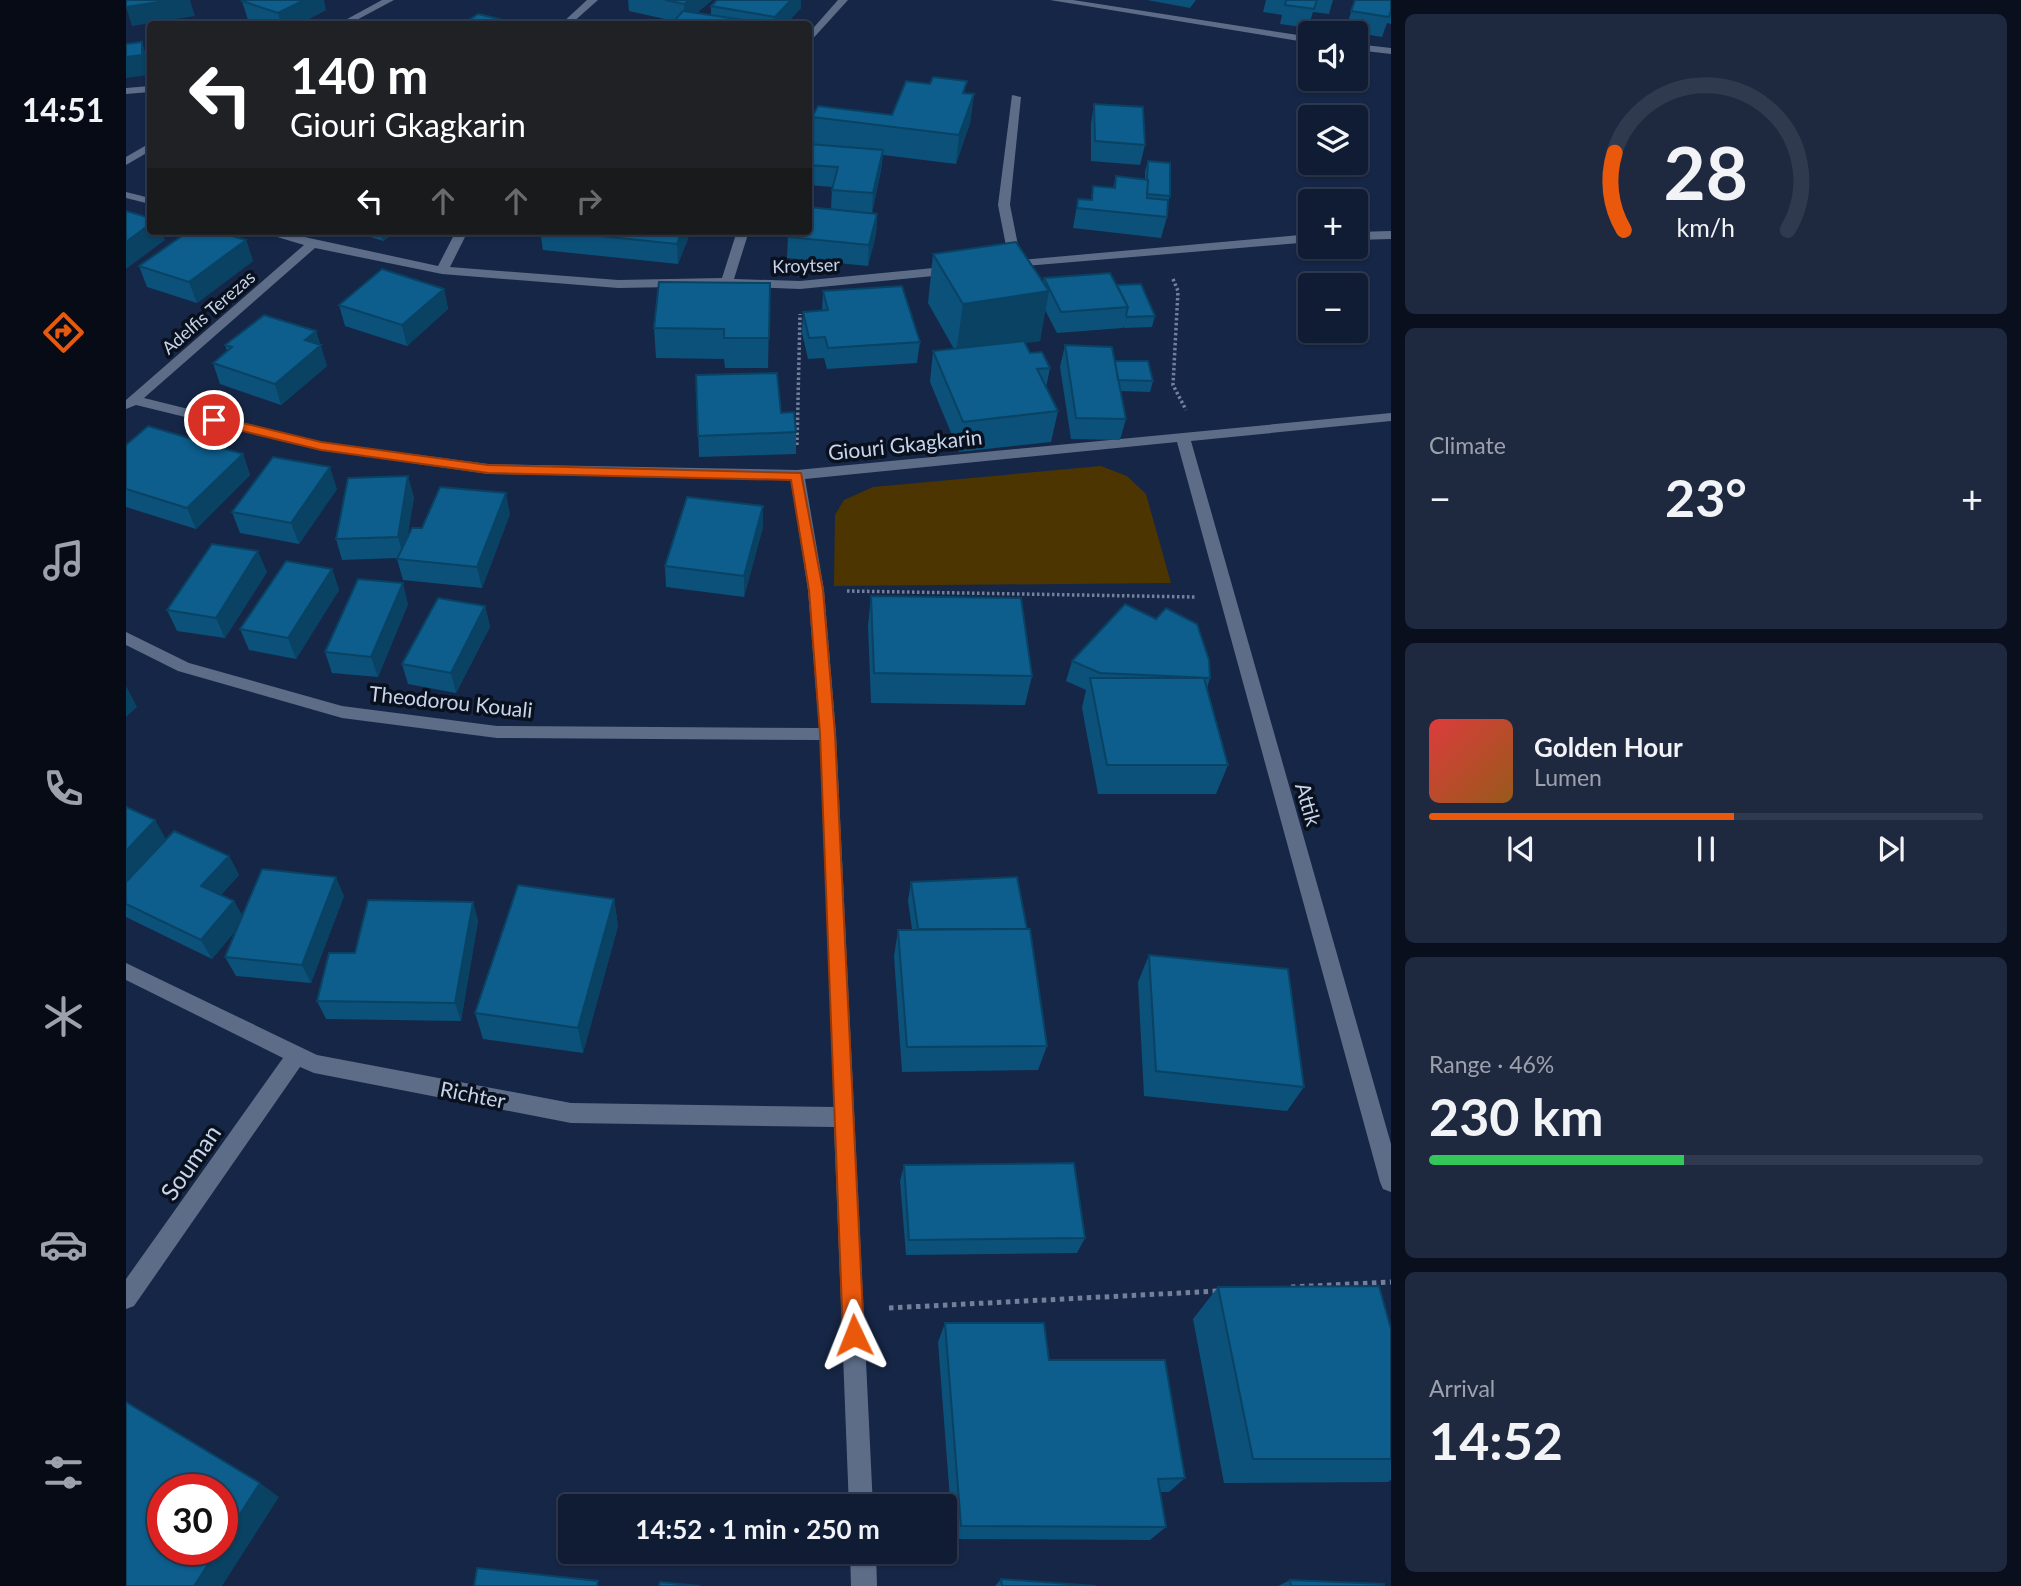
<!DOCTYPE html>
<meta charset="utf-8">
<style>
:root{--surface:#101c34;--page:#1e2940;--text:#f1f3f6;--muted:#9ca1ac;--line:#303a4f;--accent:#ea580c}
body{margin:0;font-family:Lato,sans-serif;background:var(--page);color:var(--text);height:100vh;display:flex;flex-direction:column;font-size:26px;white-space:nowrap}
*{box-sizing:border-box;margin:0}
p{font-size:23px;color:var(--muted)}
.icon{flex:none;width:38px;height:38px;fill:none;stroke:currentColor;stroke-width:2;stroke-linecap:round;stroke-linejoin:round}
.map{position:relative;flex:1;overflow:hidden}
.side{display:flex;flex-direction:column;gap:14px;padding:14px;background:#090f1d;width:630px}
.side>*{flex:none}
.top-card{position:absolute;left:21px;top:21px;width:665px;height:214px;border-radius:7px;box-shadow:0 2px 5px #0004,0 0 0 2px var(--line);background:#202124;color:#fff;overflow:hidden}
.controls{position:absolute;left:1172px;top:21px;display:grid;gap:14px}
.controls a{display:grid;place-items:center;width:70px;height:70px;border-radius:7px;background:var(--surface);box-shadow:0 2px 5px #0004,0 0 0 2px var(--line);font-size:35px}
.speed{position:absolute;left:21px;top:1474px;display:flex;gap:14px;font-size:35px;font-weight:700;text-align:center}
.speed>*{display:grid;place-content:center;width:91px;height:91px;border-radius:50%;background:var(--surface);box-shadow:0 2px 5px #0004,0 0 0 2px var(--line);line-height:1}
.speed .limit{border:10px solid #d22;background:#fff;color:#111}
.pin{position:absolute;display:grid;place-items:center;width:60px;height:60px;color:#fff;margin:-30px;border:4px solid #fff;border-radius:50%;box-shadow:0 2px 7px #0007}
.me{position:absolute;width:77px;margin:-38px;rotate:358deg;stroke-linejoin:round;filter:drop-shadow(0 0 5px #0008)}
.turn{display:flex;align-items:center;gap:24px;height:147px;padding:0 28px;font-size:32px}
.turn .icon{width:91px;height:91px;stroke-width:2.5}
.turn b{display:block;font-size:49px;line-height:60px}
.lanes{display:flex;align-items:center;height:66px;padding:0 28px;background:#0003;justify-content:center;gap:35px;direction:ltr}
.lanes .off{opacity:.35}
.big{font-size:52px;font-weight:700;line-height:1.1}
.side .card{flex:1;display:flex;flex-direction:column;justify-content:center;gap:10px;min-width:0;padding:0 24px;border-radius:10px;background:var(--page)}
.side .dial{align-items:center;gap:0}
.dial svg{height:182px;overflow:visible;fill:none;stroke:var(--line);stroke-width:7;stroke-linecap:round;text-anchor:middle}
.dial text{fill:var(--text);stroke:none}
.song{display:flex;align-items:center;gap:21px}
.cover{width:84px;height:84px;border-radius:10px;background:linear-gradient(135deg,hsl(0 70% 55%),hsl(30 70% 35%))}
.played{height:7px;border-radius:4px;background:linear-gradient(90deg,var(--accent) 55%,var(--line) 55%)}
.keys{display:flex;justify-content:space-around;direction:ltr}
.heat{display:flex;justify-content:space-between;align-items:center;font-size:38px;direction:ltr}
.charge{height:10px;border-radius:5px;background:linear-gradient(90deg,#34c759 46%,var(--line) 0)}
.trip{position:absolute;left:432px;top:1494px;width:399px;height:70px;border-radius:7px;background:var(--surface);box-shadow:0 2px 5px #0004,0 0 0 2px var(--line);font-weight:700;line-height:70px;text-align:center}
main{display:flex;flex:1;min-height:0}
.dock{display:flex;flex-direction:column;width:126px;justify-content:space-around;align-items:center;background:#060b15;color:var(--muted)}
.dock .icon{width:49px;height:49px}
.dock .selected{color:var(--accent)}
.dock b{font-size:32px;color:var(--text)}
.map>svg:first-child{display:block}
.green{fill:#4c3500}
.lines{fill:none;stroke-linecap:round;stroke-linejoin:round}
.path-far1{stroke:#72809a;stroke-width:3.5;stroke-dasharray:2.5 2.5;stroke-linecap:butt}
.path{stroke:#72809a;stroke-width:5;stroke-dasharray:4.5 4.5;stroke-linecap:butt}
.minor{fill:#5d6d88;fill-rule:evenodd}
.wall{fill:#0b5179}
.shaded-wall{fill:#094263}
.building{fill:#0d5e8d;stroke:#094263;stroke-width:2}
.route{fill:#ea580c;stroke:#983908;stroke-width:2}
.labels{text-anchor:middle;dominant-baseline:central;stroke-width:7;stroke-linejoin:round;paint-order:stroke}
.far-street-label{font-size:18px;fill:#c8d4e9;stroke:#09101e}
.street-label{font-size:21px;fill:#c8d4e9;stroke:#09101e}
.near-street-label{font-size:24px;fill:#c8d4e9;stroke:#09101e}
</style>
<main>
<nav class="dock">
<b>14:51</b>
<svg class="icon selected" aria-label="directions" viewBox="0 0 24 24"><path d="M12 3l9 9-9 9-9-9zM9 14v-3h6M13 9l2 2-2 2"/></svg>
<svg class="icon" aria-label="music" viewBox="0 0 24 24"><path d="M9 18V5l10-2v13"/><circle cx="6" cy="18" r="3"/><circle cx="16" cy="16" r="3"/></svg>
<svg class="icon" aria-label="phone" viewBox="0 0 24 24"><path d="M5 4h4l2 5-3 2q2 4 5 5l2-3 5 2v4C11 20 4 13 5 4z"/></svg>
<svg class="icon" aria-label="climate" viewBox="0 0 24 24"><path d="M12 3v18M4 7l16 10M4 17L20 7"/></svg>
<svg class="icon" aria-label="car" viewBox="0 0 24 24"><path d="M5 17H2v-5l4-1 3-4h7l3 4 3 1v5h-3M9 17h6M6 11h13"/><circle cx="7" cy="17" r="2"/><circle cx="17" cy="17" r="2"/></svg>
<svg class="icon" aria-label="filters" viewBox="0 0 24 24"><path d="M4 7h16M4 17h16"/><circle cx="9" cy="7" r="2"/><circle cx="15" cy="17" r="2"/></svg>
</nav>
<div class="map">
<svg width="1265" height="1586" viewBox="0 0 1265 1586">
<rect width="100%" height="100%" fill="#162646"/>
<path class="green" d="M975,466L1001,476L1020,494L1045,583L708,586L709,515L718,500L747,487Z"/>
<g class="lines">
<path class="path-far1" d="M1047,279L1052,291L1047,385L1060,410
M671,445L674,314
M721,591L1069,597"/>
<path class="path" d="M1165,1287L1265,1282
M763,1308L1093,1291"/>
<path class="minor" d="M256,0H268L223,24H212Z
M461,0H472L445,24H435Z
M712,0H722L682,44V34Z
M924,0H947L1185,37V43Z
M1230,44L1265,48V54L1230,50Z
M24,86V92L0,94V88Z
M886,95L895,97L884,205L895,260L1185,234V242L876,268V262L883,261L872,205Z
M24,143V151L0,165V157Z
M0,192L24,198V204L0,198Z
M131,231H151L312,266L330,231H342L324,267L492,280L596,278L611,231H623L608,279L674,281L828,266L834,270L828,274L674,289L601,286L492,288L316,274L189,248L18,398L195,442L362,464L671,470L1265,413V421L1065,441L1265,1144V1192L1257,1189L1254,1182L1051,442L679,479L698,590L710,734L747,1507H723L708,1127L445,1123L188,1073L174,1067L8,1306L0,1309V1279L157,1058L0,980V963L191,1055L445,1103L708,1107L694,740L371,738L216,718L52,671L0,645V632L63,663L216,706L371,726L693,728L682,590L665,479L362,474L195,450L10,405L0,409V400L178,245Z
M1265,231V239L1230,240V232Z
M724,1552H750L751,1586H725Z"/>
</g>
<path class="wall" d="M502,0H586L571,13L585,15V6L675,8L660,24H549L548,21L503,11Z
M1021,0H1070L1064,8Z
M1140,0H1207L1203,14L1187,12L1182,28L1154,24L1156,15L1137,12Z
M1229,0H1265V24L1261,23L1256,37L1219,31Z
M116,1L200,10L173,24H135L122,20Z
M839,93L848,94L844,123L830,164L757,155L755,170L746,213L751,214L750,234L742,266L661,258L662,237L705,209L706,187L682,185V144H686V117L766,115Z
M968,104L1019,145L1014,165L965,161V124Z
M1022,161L1044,196L1041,206V217L1035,238L947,228L952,199L965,200L967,186L987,188L990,176L1019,179V171Z
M225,231H271L257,241Z
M414,231H565L552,264L417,250Z
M120,240L127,261L71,303L21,287L13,266Z
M807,254L917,283L918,278L991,285L1029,316L1026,327L998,328V326L997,328L931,333L919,310L914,341L899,343L904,353L924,368L920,388L932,411L925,442L833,452L804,382L807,351L828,349L802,303Z
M644,283L642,368H599L598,359L530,358L528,328Z
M318,289L322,309L281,346L219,326L213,305Z
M697,291L794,342L791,363L701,369L698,358L682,359L676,333L677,312L696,311Z
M190,331L201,366L155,405L94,384L87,363L101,351L99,345Z
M939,345L989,361L1027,381L1024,392L994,391L1000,419L994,440L945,439L934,367Z
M570,375L655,413L670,432V454L573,457Z
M0,445L117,454L124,475L70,529L0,507Z
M211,489L173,544L114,533L106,512Z
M288,497L281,539L296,528L384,514L356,588L277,580L271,559L272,558L216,560L210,539Z
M637,506V527L618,597L540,587L539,566Z
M206,569L213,590L170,659L123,650L114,629Z
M141,572L99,638L51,631L41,610Z
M745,596L906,676L899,705L745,703L742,626Z
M282,604L252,677L206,673L199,652Z
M359,606L364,627L330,693L282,684L276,664Z
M946,661L1084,678L1081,688L1102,765L1090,794H972L956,708L960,690L940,681Z
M0,807L29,820L40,840L103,856L113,875L95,895L108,901L116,916L218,896L185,983L110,976L99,957L110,930L86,959L0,917Z
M785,882L921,1046L912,1070L776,1072L768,956L772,930L786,929L782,901Z
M488,899L492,926L457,1053L357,1039L349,1013Z
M347,902L352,921L335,1021L200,1019L191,1001L229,953Z
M1023,955L1178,1087L1161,1111L1018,1096L1012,982Z
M778,1165L959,1238L951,1253L780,1255L774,1181Z
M1092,1287L1265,1329V1480L1262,1482L1098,1483L1067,1319Z
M819,1323L923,1360L1059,1478L1043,1492H1034L1040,1527L1024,1540L827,1539L812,1342Z
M875,1579L970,1586H869Z
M1164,1580L1258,1586H1152Z"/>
<path class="shaded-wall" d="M45,0H64L69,16L6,26L0,7Z
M178,0H198L200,10L173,24H155L152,13Z
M563,0H586L559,23L558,4Z
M665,0H675V8L660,24H649V17Z
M16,42L22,61L23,75L0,78V57Z
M848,94L844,123L830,164L833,135Z
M757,150L755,170L746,214L747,193Z
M751,214L750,234L742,266L743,245Z
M24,224V231H35L39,240L0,269V242Z
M254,231H271L257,241Z
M556,231H565L552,264L551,244Z
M120,240L127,261L71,303L63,282Z
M318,289L322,309L281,346L276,325Z
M923,291L914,341L830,353L837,304Z
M190,331L201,366L155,405L149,384L179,340Z
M117,454L124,475L70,529L61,508Z
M204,467L211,489L173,544L165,523Z
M282,476L288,497L278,558L272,537Z
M380,493L384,514L356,588L351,567Z
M637,506V527L618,597V576Z
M132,551L141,572L99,638L90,618Z
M206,569L213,590L170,659L162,638Z
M277,583L282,604L252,677L245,657Z
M359,606L364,627L330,693L325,673Z
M0,686L11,707L0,717Z
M29,820L40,840L0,883V851Z
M103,856L113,875L86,905L75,886Z
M210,877L218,896L185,983L176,965Z
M488,899L492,926L457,1053L452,1028Z
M108,901L119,920L86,959L75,940Z
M347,902L352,921L335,1021L329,1003Z
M134,1483L153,1497L96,1586H68L92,1549H96V1542Z"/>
<path class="building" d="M0,0H45L0,7Z
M119,0H178L152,13L116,1Z
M539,0H563L558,4Z
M591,0H665L649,17L585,6Z
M1160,0H1191L1188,9L1159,5Z
M1229,0H1265V10L1263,17L1225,11Z
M557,11L638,23L637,24H569L548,21Z
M352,14L373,19L368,22L378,24H337Z
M16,42V55L0,57V44Z
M807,77L841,81L837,93L848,94L833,135L686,117L692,106L766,115L780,81L804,84Z
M968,104L1017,107L1019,145L969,141Z
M682,144L757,150L747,193L706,190L712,167L682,165Z
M1022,161L1044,163V196L1021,194L1022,180L1021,179Z
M990,176L1022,180L1021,198L1042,200L1041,217L951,208L952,199L966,200L967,186L989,188Z
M682,207L751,214L743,245L662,237L664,231H682Z
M0,211L24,218V224L0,242Z
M63,231H89L120,240L63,282L13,266Z
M426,231H556L551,244Z
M890,242L923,291L837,304L807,254Z
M256,269L318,289L276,325L213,305Z
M984,273L1002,307L935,312L918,278Z
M533,282L644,283L643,338H598V329L528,328Z
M1015,284L1029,316L1001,317L1000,315L1002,307L991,285Z
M776,286L794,342L702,348L699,337L683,338L677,312L702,310L697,291Z
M138,315L190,331L179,340L195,345L149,384L87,363L106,347L99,345Z
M898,341L904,353L916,352L924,368L911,369L932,411L837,422L807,351Z
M939,345L986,347L1000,419L950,418Z
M989,361H1022L1027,381L992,380Z
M651,373L655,413L668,412L670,432L572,436L570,375Z
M22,426L117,454L61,508L0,489V445Z
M147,457L204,467L165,523L106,512Z
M282,476L272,537L210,539L222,478Z
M314,487L380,493L351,567L271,559L286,528H296Z
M561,497L637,506L618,576L539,566Z
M86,544L132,551L90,618L41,610Z
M160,561L206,569L162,638L114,629Z
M232,579L277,583L245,657L199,652Z
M745,596L895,598L906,676L748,673Z
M312,598L359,606L325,673L276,664Z
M999,604L1030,619L1040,608L1071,624L1083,660L1084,678L974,673L946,661Z
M964,678H1078L1102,765H981Z
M0,807L29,820L0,851Z
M48,831L103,856L75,886L108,901L75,940L0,904V882Z
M136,869L210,877L176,965L99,957Z
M891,877L901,929H792L785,882Z
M392,885L488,899L452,1028L349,1013Z
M242,900L347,902L329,1003L191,1001L203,953H229Z
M904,929L921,1046L781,1047L772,930Z
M1023,955L1162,969L1178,1087L1030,1071Z
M948,1163L959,1238L783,1240L778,1165Z
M1253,1286L1265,1329V1459H1127L1092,1287Z
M819,1323H918L923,1360H1039L1059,1478L1032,1479L1040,1527L835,1526Z
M0,1402L134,1483L96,1542V1489H37V1549H92L68,1586H0Z
M351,1568L472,1581L471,1586H348Z
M875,1579L970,1586H876Z
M1164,1580L1258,1584V1586H1165Z
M534,1582L574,1586H533Z"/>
<path class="route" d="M88,416L195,442L362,465L675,473L697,590L709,734L738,1335L735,1342L728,1345L720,1342L717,1335L694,734L683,590L665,480L362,473L195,450L83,423L82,420Z"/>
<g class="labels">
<g class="far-street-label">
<text transform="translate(680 265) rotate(-2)">Kroytser</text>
<text transform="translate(82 312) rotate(-41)">Adelfis Terezas</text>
</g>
<g class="street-label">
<text transform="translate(779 444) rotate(-6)">Giouri Gkagkarin</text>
<text transform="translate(325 701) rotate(6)">Theodorou Kouali</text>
<text transform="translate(1183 804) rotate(74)">Attik</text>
<text transform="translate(347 1094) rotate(11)">Richter</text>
</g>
<g class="near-street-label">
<text transform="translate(64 1162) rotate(-55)">Souman</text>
</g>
</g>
</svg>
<div class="controls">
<a><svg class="icon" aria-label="sound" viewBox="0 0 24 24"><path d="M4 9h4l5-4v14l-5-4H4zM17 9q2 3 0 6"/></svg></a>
<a><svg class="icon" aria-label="layers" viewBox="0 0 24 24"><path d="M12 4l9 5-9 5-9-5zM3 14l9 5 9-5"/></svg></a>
<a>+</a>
<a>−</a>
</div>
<div class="speed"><div class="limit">30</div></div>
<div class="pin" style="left:88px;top:420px;background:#d93025"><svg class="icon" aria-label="arrive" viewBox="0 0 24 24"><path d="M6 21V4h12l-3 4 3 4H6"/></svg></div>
<svg class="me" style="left:728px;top:1335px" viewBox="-20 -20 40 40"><path d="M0-17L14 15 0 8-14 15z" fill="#ea580c" stroke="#fff" stroke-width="4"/></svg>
<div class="trip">14:52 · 1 min · 250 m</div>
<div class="top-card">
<div class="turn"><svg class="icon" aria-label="left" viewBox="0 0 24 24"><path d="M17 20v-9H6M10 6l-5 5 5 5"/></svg><div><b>140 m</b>Giouri Gkagkarin</div></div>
<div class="lanes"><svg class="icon" aria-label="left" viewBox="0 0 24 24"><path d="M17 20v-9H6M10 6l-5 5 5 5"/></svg><svg class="icon off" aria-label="ahead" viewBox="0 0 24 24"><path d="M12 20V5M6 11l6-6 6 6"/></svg><svg class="icon off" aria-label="ahead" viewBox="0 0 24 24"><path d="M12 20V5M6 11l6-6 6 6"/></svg><svg class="icon off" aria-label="right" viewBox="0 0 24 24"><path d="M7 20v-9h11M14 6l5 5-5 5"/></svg></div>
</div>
</div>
<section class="side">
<div class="card dial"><svg viewBox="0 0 100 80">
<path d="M14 69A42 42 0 1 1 86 69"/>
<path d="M14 69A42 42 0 0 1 10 35" stroke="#ea580c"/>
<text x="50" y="56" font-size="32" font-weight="700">28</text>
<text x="50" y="72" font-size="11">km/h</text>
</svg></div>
<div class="card"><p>Climate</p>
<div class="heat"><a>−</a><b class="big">23°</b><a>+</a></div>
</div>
<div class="card">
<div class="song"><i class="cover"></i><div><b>Golden Hour</b><p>Lumen</p></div></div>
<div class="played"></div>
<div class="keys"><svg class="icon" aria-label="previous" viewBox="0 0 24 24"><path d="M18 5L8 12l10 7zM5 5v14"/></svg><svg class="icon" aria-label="pause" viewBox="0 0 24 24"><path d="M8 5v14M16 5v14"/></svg><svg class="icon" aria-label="next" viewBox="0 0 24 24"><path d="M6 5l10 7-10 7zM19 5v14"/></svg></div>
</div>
<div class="card"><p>Range · 46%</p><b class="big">230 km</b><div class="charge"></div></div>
<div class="card"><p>Arrival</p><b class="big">14:52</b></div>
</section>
</main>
